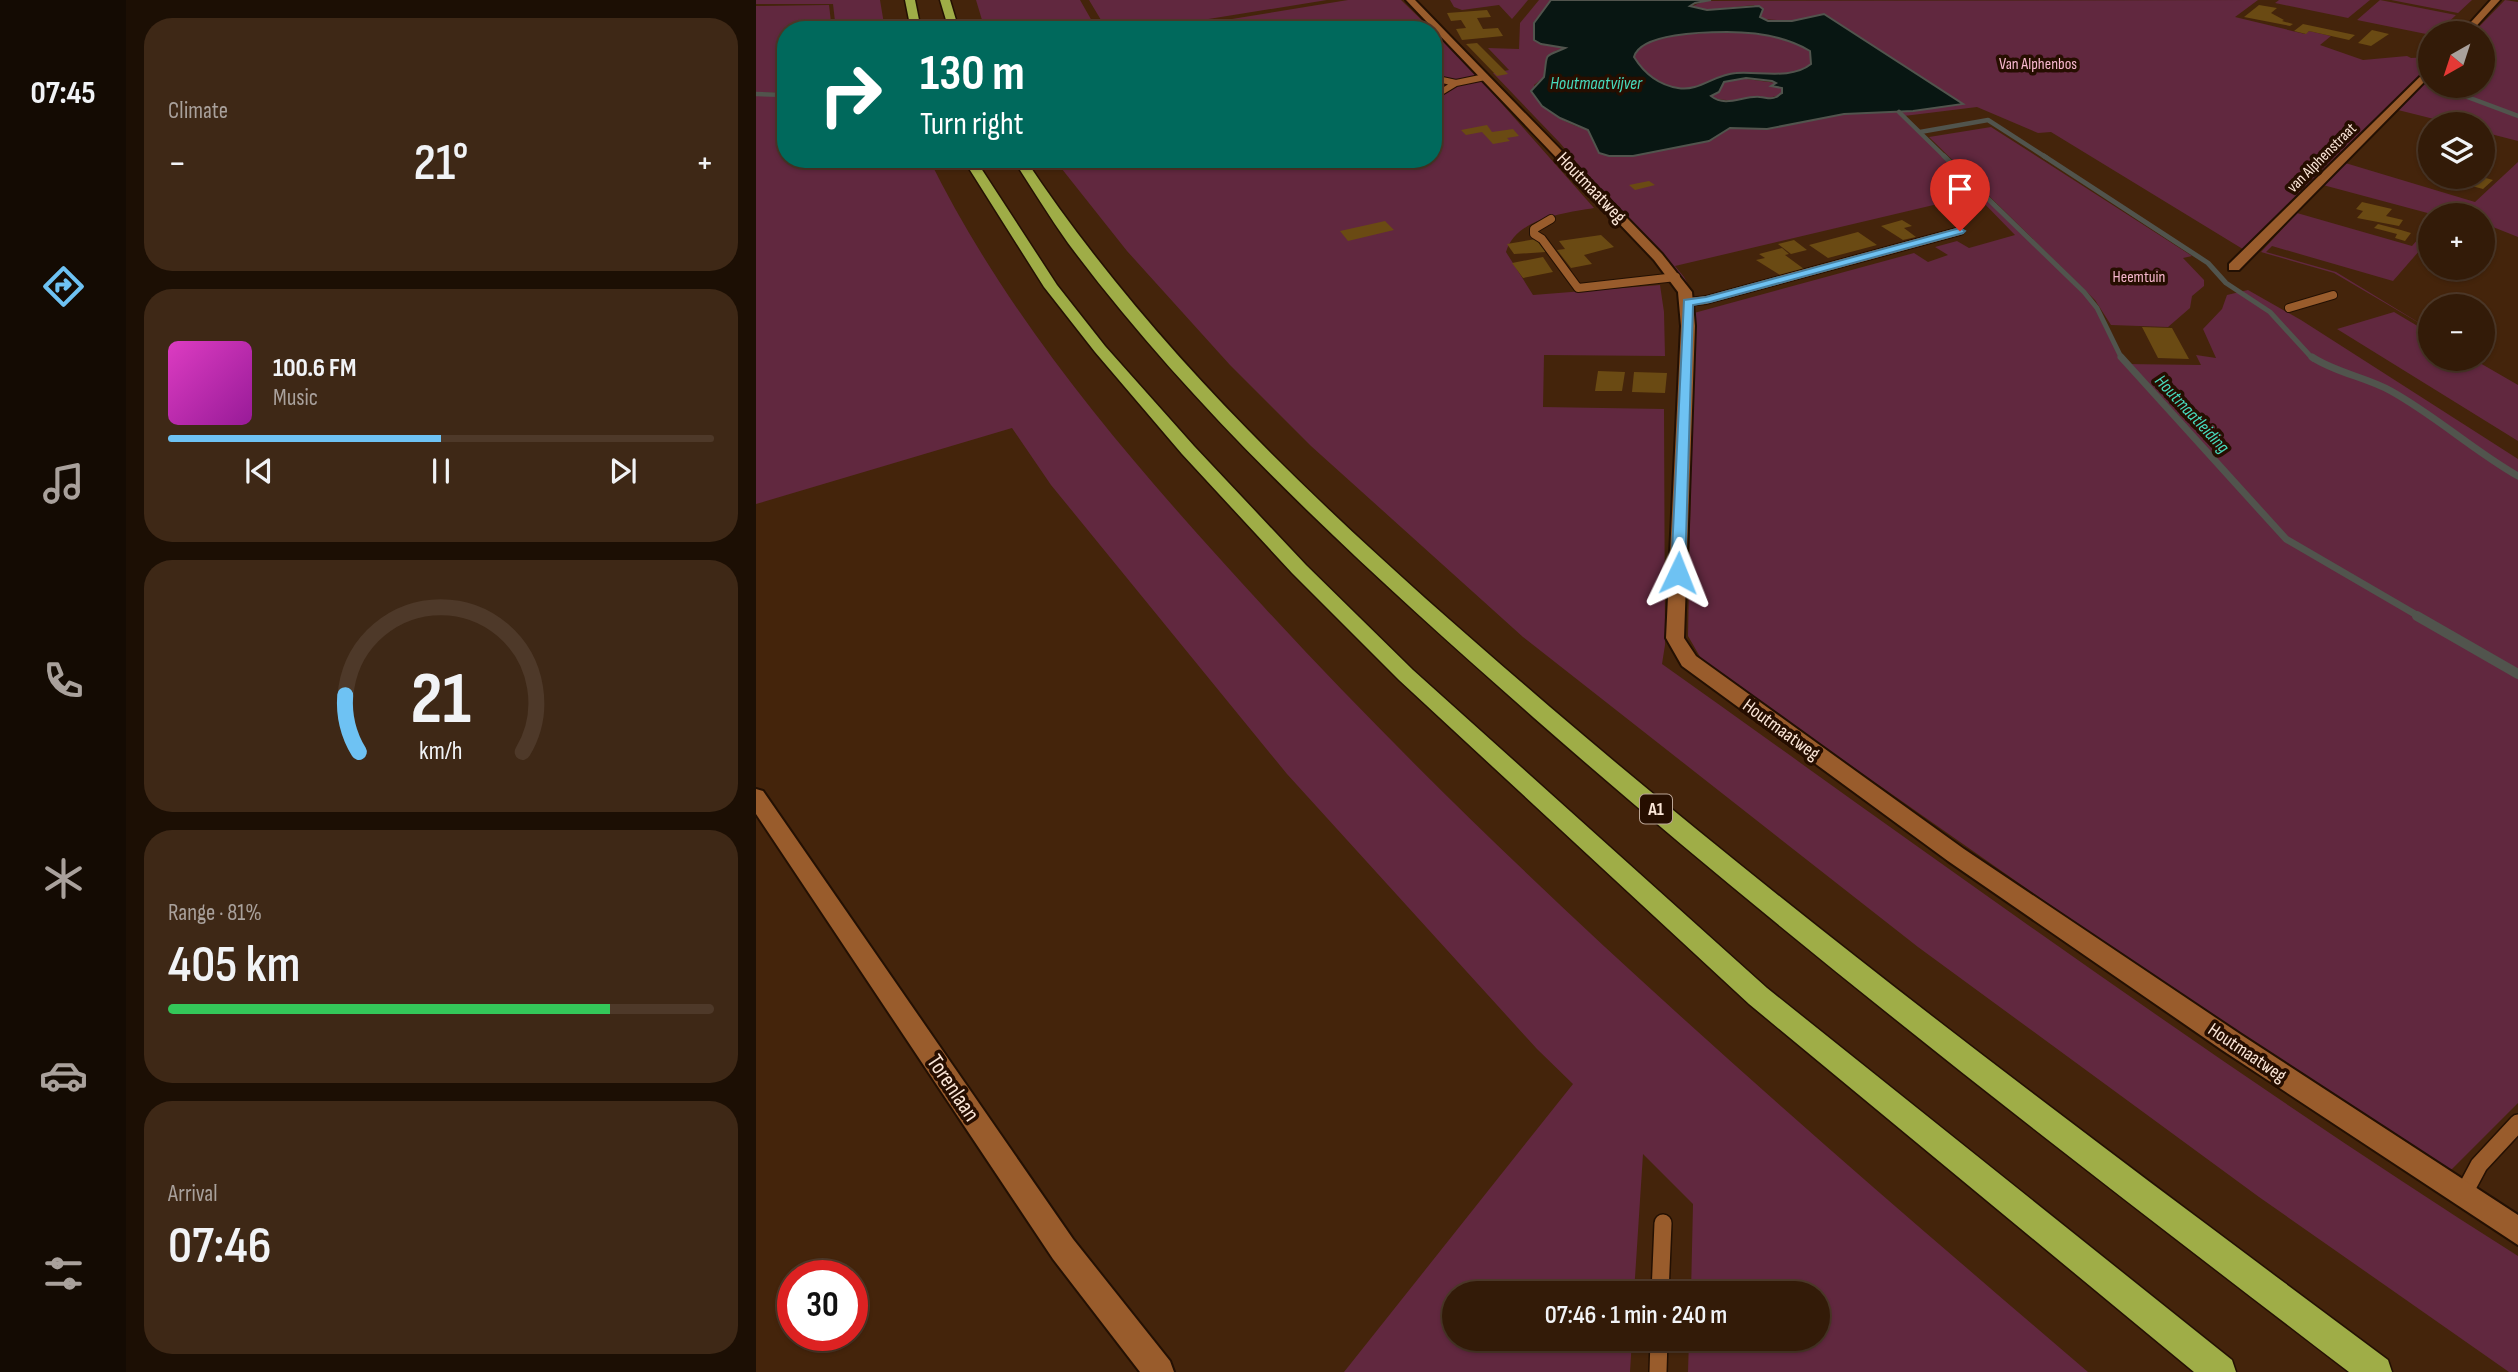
<!DOCTYPE html>
<meta charset="utf-8">
<style>
:root{--surface:#331b08;--page:#3e2816;--text:#f1f3f6;--muted:#a9a19c;--line:#4e3929;--accent:#6ec2f3}
body{margin:0;font-family:"Sofia Sans Condensed",sans-serif;background:var(--page);color:var(--text);height:100vh;display:flex;flex-direction:column;font-size:26px;white-space:nowrap}
*{box-sizing:border-box;margin:0}
p{font-size:23px;color:var(--muted)}
.icon{flex:none;width:38px;height:38px;fill:none;stroke:currentColor;stroke-width:2;stroke-linecap:round;stroke-linejoin:round}
.map{position:relative;flex:1;overflow:hidden}
.panel{display:flex;flex-direction:column;gap:18px;padding:18px;background:#1c0f04;width:630px}
.panel>*{flex:none}
.top-card{position:absolute;left:21px;top:21px;width:665px;height:147px;border-radius:28px;box-shadow:0 2px 5px #0004,0 0 0 2px var(--line);background:#00695c;color:#fff;overflow:hidden}
.needle{width:46px;rotate:219deg}
.fabs{position:absolute;left:1662px;top:21px;display:grid;gap:14px}
.fabs a{display:grid;place-items:center;width:77px;height:77px;border-radius:50%;background:var(--surface);box-shadow:0 2px 5px #0004,0 0 0 2px var(--line);font-size:35px}
.speed{position:absolute;left:21px;top:1260px;display:flex;gap:14px;font-size:35px;font-weight:700;text-align:center}
.speed>*{display:grid;place-content:center;width:91px;height:91px;border-radius:50%;background:var(--surface);box-shadow:0 2px 5px #0004,0 0 0 2px var(--line);line-height:1}
.speed .limit{border:10px solid #d22;background:#fff;color:#111}
.pin{position:absolute;display:grid;place-items:center;width:60px;height:60px;color:#fff;margin:-72px -30px;border-radius:50% 50% 50% 0;rotate:-45deg;box-shadow:0 0 7px #0007}
.pin .icon{rotate:45deg}
.me{position:absolute;width:77px;margin:-38px;rotate:2deg;stroke-linejoin:round;filter:drop-shadow(0 0 5px #0008)}
.turn{display:flex;align-items:center;gap:24px;height:147px;padding:0 28px;font-size:32px}
.turn .icon{width:91px;height:91px;stroke-width:2.5}
.turn b{display:block;font-size:49px;line-height:60px}
.big{font-size:52px;font-weight:600;line-height:1.1}
.panel .widget{flex:1;display:flex;flex-direction:column;justify-content:center;gap:10px;min-width:0;padding:0 24px;border-radius:28px;background:var(--page)}
.panel .dial{align-items:center;gap:0}
.dial svg{height:182px;overflow:visible;fill:none;stroke:var(--line);stroke-width:7;stroke-linecap:round;text-anchor:middle}
.dial text{fill:var(--text);stroke:none}
.song{display:flex;align-items:center;gap:21px}
.cover{width:84px;height:84px;border-radius:10px;background:linear-gradient(135deg,hsl(310 70% 55%),hsl(300 70% 35%))}
.played{height:7px;border-radius:4px;background:linear-gradient(90deg,var(--accent) 50%,var(--line) 50%)}
.keys{display:flex;justify-content:space-around;direction:ltr}
.heat{display:flex;justify-content:space-between;align-items:center;font-size:38px;direction:ltr}
.charge{height:10px;border-radius:5px;background:linear-gradient(90deg,#34c759 81%,var(--line) 0)}
.trip{position:absolute;left:686px;top:1281px;width:388px;height:70px;border-radius:35px;background:var(--surface);box-shadow:0 2px 5px #0004,0 0 0 2px var(--line);font-weight:600;line-height:70px;text-align:center}
main{display:flex;flex:1;min-height:0}
.dock{display:flex;flex-direction:column;width:126px;justify-content:space-around;align-items:center;background:#140b03;color:var(--muted)}
.dock .icon{width:49px;height:49px}
.dock .selected{color:var(--accent)}
.dock b{font-size:32px;color:var(--text)}
.map>svg:first-child{display:block}
.green{fill:#61283f}
.water{fill:#081612;stroke:#51544d;stroke-width:2;fill-rule:evenodd}
.lines{fill:none;stroke-linecap:round;stroke-linejoin:round}
.stream-far3{stroke:#51544d;stroke-width:4.5}
.stream-far2{stroke:#51544d;stroke-width:5}
.stream-far1{stroke:#51544d;stroke-width:7}
.stream{stroke:#51544d;stroke-width:10}
.building{fill:#6a4a13}
.service-far2-casing{stroke:#231003;stroke-width:8}
.service-far1-casing{stroke:#231003;stroke-width:10}
.service-casing{stroke:#231003;stroke-width:20}
.minor-casing{stroke:#231003;stroke-width:4}
.motorway-casing{stroke:#231003;stroke-width:3}
.service-far2{stroke:#995c2c;stroke-width:6}
.service-far1{stroke:#995c2c;stroke-width:8}
.service{stroke:#995c2c;stroke-width:17}
.minor{fill:#995c2c;fill-rule:evenodd}
.motorway{fill:#9fad47;fill-rule:evenodd}
.route{fill:#6ec2f3;stroke:#487e9e;stroke-width:2}
.labels{text-anchor:middle;dominant-baseline:central;stroke-width:7;stroke-linejoin:round;paint-order:stroke}
.far-park-label{font-size:16px;fill:#f7b7cd;stroke:#260e00}
.far-street-label{font-size:16px;fill:#fbe6d7;stroke:#260e00}
.far-water-label{font-size:18px;font-style:italic;fill:#47dbbd;stroke:#260e00}
.shield{fill:#260e00;stroke:#bba596;stroke-width:2}
.shield-label{font-size:18px;font-weight:bold;fill:#fbe6d7}
.street-label{font-size:19px;fill:#fbe6d7;stroke:#260e00}
.near-street-label{font-size:23px;fill:#fbe6d7;stroke:#260e00}
</style>
<main>
<nav class="dock">
<b>07:45</b>
<svg class="icon selected" aria-label="directions" viewBox="0 0 24 24"><path d="M12 3l9 9-9 9-9-9zM9 14v-3h6M13 9l2 2-2 2"/></svg>
<svg class="icon" aria-label="music" viewBox="0 0 24 24"><path d="M9 18V5l10-2v13"/><circle cx="6" cy="18" r="3"/><circle cx="16" cy="16" r="3"/></svg>
<svg class="icon" aria-label="phone" viewBox="0 0 24 24"><path d="M5 4h4l2 5-3 2q2 4 5 5l2-3 5 2v4C11 20 4 13 5 4z"/></svg>
<svg class="icon" aria-label="climate" viewBox="0 0 24 24"><path d="M12 3v18M4 7l16 10M4 17L20 7"/></svg>
<svg class="icon" aria-label="car" viewBox="0 0 24 24"><path d="M5 17H2v-5l4-1 3-4h7l3 4 3 1v5h-3M9 17h6M6 11h13"/><circle cx="7" cy="17" r="2"/><circle cx="17" cy="17" r="2"/></svg>
<svg class="icon" aria-label="filters" viewBox="0 0 24 24"><path d="M4 7h16M4 17h16"/><circle cx="9" cy="7" r="2"/><circle cx="15" cy="17" r="2"/></svg>
</nav>
<section class="panel">
<div class="widget"><p>Climate</p>
<div class="heat"><a>−</a><b class="big">21°</b><a>+</a></div>
</div>
<div class="widget">
<div class="song"><i class="cover"></i><div><b>100.6 FM</b><p>Music</p></div></div>
<div class="played"></div>
<div class="keys"><svg class="icon" aria-label="previous" viewBox="0 0 24 24"><path d="M18 5L8 12l10 7zM5 5v14"/></svg><svg class="icon" aria-label="pause" viewBox="0 0 24 24"><path d="M8 5v14M16 5v14"/></svg><svg class="icon" aria-label="next" viewBox="0 0 24 24"><path d="M6 5l10 7-10 7zM19 5v14"/></svg></div>
</div>
<div class="widget dial"><svg viewBox="0 0 100 80">
<path d="M14 69A42 42 0 1 1 86 69"/>
<path d="M14 69A42 42 0 0 1 8 44" stroke="#6ec2f3"/>
<text x="50" y="56" font-size="32" font-weight="700">21</text>
<text x="50" y="72" font-size="11">km/h</text>
</svg></div>
<div class="widget"><p>Range · 81%</p><b class="big">405 km</b><div class="charge"></div></div>
<div class="widget"><p>Arrival</p><b class="big">07:46</b></div>
</section>
<div class="map">
<svg width="1762" height="1372" viewBox="0 0 1762 1372">
<rect width="100%" height="100%" fill="#44240b"/>
<path class="green" d="M0,0H124L129,30H80L77,4H0Z
M220,0H324L336,21L359,30H229Z
M333,0H571L403,27H373L350,23L345,20Z
M592,0H645L676,30H408Z
M694,0H772L756,19L743,5L706,10L698,7Z
M783,0H795L778,23L777,33L785,44L809,48L799,51L789,69L788,77L778,85C783,110 808,123 832,130L843,153L853,156H877L958,139L974,128L1011,129L1088,114L1157,111L1206,104L1068,14L1036,21L1007,19L998,5L951,10L934,7L949,1L1502,0L1479,17L1549,34L1553,31L1575,36L1564,45L1607,60L1651,56L1655,58L1675,57V65L1490,251L1295,132L1282,133L1221,107L1148,116L1328,292L1341,308L1368,364L1445,365L1440,355L1460,358L1447,329L1466,309L1471,295L1492,290L1545,320L1762,459V1103L1693,1172L1450,1014L947,662L932,636L938,313L1158,253L1172,262L1192,255L1179,247L1201,241L1213,248L1259,235L1220,195L919,266L928,277L939,298H937L925,278L855,203L804,143L737,73L753,70L732,48L763,49L764,23Z
M1523,0H1614L1592,18L1519,3Z
M1624,0L1700,15L1681,33L1675,35L1601,20Z
M1635,0H1716L1702,13Z
M1749,0L1762,2V141L1727,132V124H1698L1642,110L1675,75V86H1727V33H1717Z
M73,5L76,30H30V93L0,92V6Z
M677,31L709,62L838,208C809,213 760,218 750,252L777,295L904,285L908,312L909,356L788,355L787,407L908,409L909,645L906,664C1188,865 1469,1070 1762,1256V1372H1753L1503,1197L1162,947L767,637L555,446L474,365L371,251L298,159H677Z
M971,32C1000,33 1029,36 1054,51L1055,64C1035,80 1003,71 980,73C959,74 943,91 922,88C903,85 888,73 878,57C884,33 950,33 971,32Z
M983,78L1020,83L1016,86L1026,88V93C1016,101 968,103 956,97L955,93H960L968,82Z
M0,95L30,96V159H173C256,327 381,469 507,606C761,882 1047,1128 1332,1372H932L933,1339H1062V1293H935L937,1204L887,1154L878,1293H698V1339H876L874,1372H588L817,1084L781,1049L531,774L295,485L256,428L0,504Z
M1235,127L1436,256L1427,258L1448,280V286L1436,296L1434,308L1412,327L1355,325L1339,300L1173,137Z
M1586,162L1719,202L1762,162V237L1727,223V215H1679L1567,185Z
M1541,213L1656,246L1675,224V253L1664,250L1637,281L1516,246L1510,252L1580,272L1675,330L1578,273L1505,252Z
M1638,312L1675,334V359H1717L1762,385V441L1581,329Z"/>
<path class="water" d="M795,0H955L939,3L934,6L951,10L1003,6L1007,9L1004,17L1012,21H1036L1068,14L1207,104L1157,111L1088,114L1011,129L974,128L953,141L877,156H853L843,153L832,130L804,118L786,106L775,91L788,77C792,52 786,58 809,48L785,44L778,40V23ZM971,32C1000,32 1029,36 1054,51L1055,64C1035,80 1003,71 980,73C959,74 943,92 922,88C903,85 888,73 878,57C884,33 950,32 971,32ZM990,78L1016,81L1020,83L1015,86L1026,88V93C1023,94 1023,96 1020,97C1015,100 1009,97 1004,97C988,95 970,108 955,96L963,92L968,82Z"/>
<g class="lines">
<path class="stream-far3" d="M1682,86L1762,116
M0,94L30,95
M1143,112L1190,158
M1164,132L1232,120L1291,158"/>
<path class="stream-far2" d="M1188,156L1328,292L1341,308L1366,359
M1288,156L1452,263L1470,283L1514,312L1557,359"/>
<path class="stream-far1" d="M1365,357L1530,539L1664,617
M1556,357C1580,373 1610,377 1635,391C1680,416 1718,451 1762,476"/>
<path class="stream" d="M1661,616L1762,674"/>
</g>
<path class="building" d="M1503,5L1521,8L1515,13L1528,20L1526,21L1537,24L1534,26L1488,17Z
M731,10L735,17L721,18L727,29L742,28L747,36L706,40L700,29L710,28L705,20L695,21L691,13Z
M1547,24L1599,35L1593,40L1553,31L1550,34L1538,31Z
M1616,30L1633,34L1615,46L1602,43Z
M721,43L752,74L741,76L710,44Z
M731,125L736,132L757,129L763,136L751,138L754,141L737,144L726,132L710,135L705,130Z
M1726,177L1737,180L1727,189L1686,178Z
M893,181L899,185L879,190L873,185Z
M1606,202L1636,209L1630,216L1647,220L1643,226L1601,218L1607,211L1600,209Z
M1146,220L1156,226L1148,228L1160,237L1147,240L1125,226Z
M629,221L638,230L592,241L584,231Z
M1622,224L1645,230L1655,233L1649,241L1639,238L1641,234L1618,228Z
M1102,232L1121,245L1072,258L1053,245Z
M845,235L858,247L828,255L836,264L815,268L801,250L809,249L803,241Z
M780,239L790,252L758,254L751,244Z
M1038,240L1051,250L1035,254L1022,244Z
M1026,248L1033,254L1029,255L1048,269L1024,275L1000,260L1009,258L1003,254Z
M787,257L797,272L767,278L756,263Z
M1386,327L1416,328L1433,359L1402,358Z
M842,371L869,372L866,391H839Z
M878,372L911,373L909,393L876,392Z"/>
<g class="lines">
<defs>
<path id="service-far2" d="M677,78L700,83
M677,97L700,83L729,77"/>
<path id="service-far1" d="M795,219L778,229V234L786,239L822,288L920,277
M932,302L950,300L1204,231
M1533,308L1577,295"/>
<path id="service" d="M1707,1195L1723,1165L1762,1123
M904,1293L907,1223
M902,1372L903,1339"/>
<path id="minor" d="M650,0H659L906,254L936,292L939,326L928,638L940,656L1208,849L1484,1034L1762,1215V1245L1466,1050L1192,861L926,666L910,638L925,326L922,292L898,260Z
M1735,0H1744L1714,33H1705Z
M1675,66V75L1483,270H1473V264Z
M0,789L7,791L317,1239L414,1361L418,1372H384L297,1259L0,814Z"/>
<path id="motorway" d="M149,0H159L165,30H155Z
M184,0H194L203,30H193Z
M207,159H219L301,285L349,346L438,446L550,565L657,670L1011,988L1476,1360L1480,1372H1438L993,1004L643,680L536,573L426,454L339,352L288,287Z
M257,159H269C410,371 602,542 794,707C1063,937 1348,1148 1632,1360L1636,1372H1593C1316,1160 1039,947 777,717C612,571 444,420 312,243C293,216 275,187 257,159Z"/>
</defs>
<use href="#service-far2" class="service-far2-casing"/>
<use href="#service-far1" class="service-far1-casing"/>
<use href="#service" class="service-casing"/>
<use href="#minor" class="minor-casing"/>
<use href="#motorway" class="motorway-casing"/>
<use href="#service-far2" class="service-far2"/>
<use href="#service-far1" class="service-far1"/>
<use href="#service" class="service"/>
<use href="#minor" class="minor"/>
<use href="#motorway" class="motorway"/>
</g>
<path class="route" d="M1204,228L1209,231L1207,233L954,302L937,305L929,573L927,576H917L915,573L928,300L950,297Z"/>
<g class="labels">
<g class="far-park-label">
<text x="1282" y="64">Van Alphenbos</text>
<text x="1383" y="277">Heemtuin</text>
</g>
<g class="far-street-label">
<text transform="translate(1566 158) rotate(-45)">van Alphenstraat</text>
</g>
<g class="far-water-label">
<text x="840" y="83">Houtmaatvijver</text>
<text transform="translate(1436 414) rotate(47)">Houtmaatleiding</text>
</g>
<rect class="shield" x="884" y="794.5" width="32" height="29" rx="5"/>
<g class="shield-label">
<text x="900" y="809">A1</text>
</g>
<g class="street-label">
<text transform="translate(835 188) rotate(46)">Houtmaatweg</text>
<text transform="translate(1025 730) rotate(36)">Houtmaatweg</text>
<text transform="translate(1491 1053) rotate(34)">Houtmaatweg</text>
</g>
<g class="near-street-label">
<text transform="translate(197 1088) rotate(56)">Torenlaan</text>
</g>
</g>
</svg>
<div class="fabs">
<a><svg class="needle" viewBox="-14 -14 28 28"><path d="M0-13l5 13h-10z" fill="#e53935"/><path d="M0 13l5-13h-10z" fill="#a9a19c"/></svg></a>
<a><svg class="icon" aria-label="layers" viewBox="0 0 24 24"><path d="M12 4l9 5-9 5-9-5zM3 14l9 5 9-5"/></svg></a>
<a>+</a>
<a>−</a>
</div>
<div class="speed"><div class="limit">30</div></div>
<div class="pin" style="left:1204px;top:231px;background:#d93025"><svg class="icon" aria-label="arrive" viewBox="0 0 24 24"><path d="M6 21V4h12l-3 4 3 4H6"/></svg></div>
<svg class="me" style="left:922px;top:573px" viewBox="-20 -20 40 40"><path d="M0-17L14 15 0 8-14 15z" fill="#6ec2f3" stroke="#fff" stroke-width="4"/></svg>
<div class="trip">07:46 · 1 min · 240 m</div>
<div class="top-card">
<div class="turn"><svg class="icon" aria-label="right" viewBox="0 0 24 24"><path d="M7 20v-9h11M14 6l5 5-5 5"/></svg><div><b>130 m</b>Turn right</div></div>
</div>
</div>
</main>
